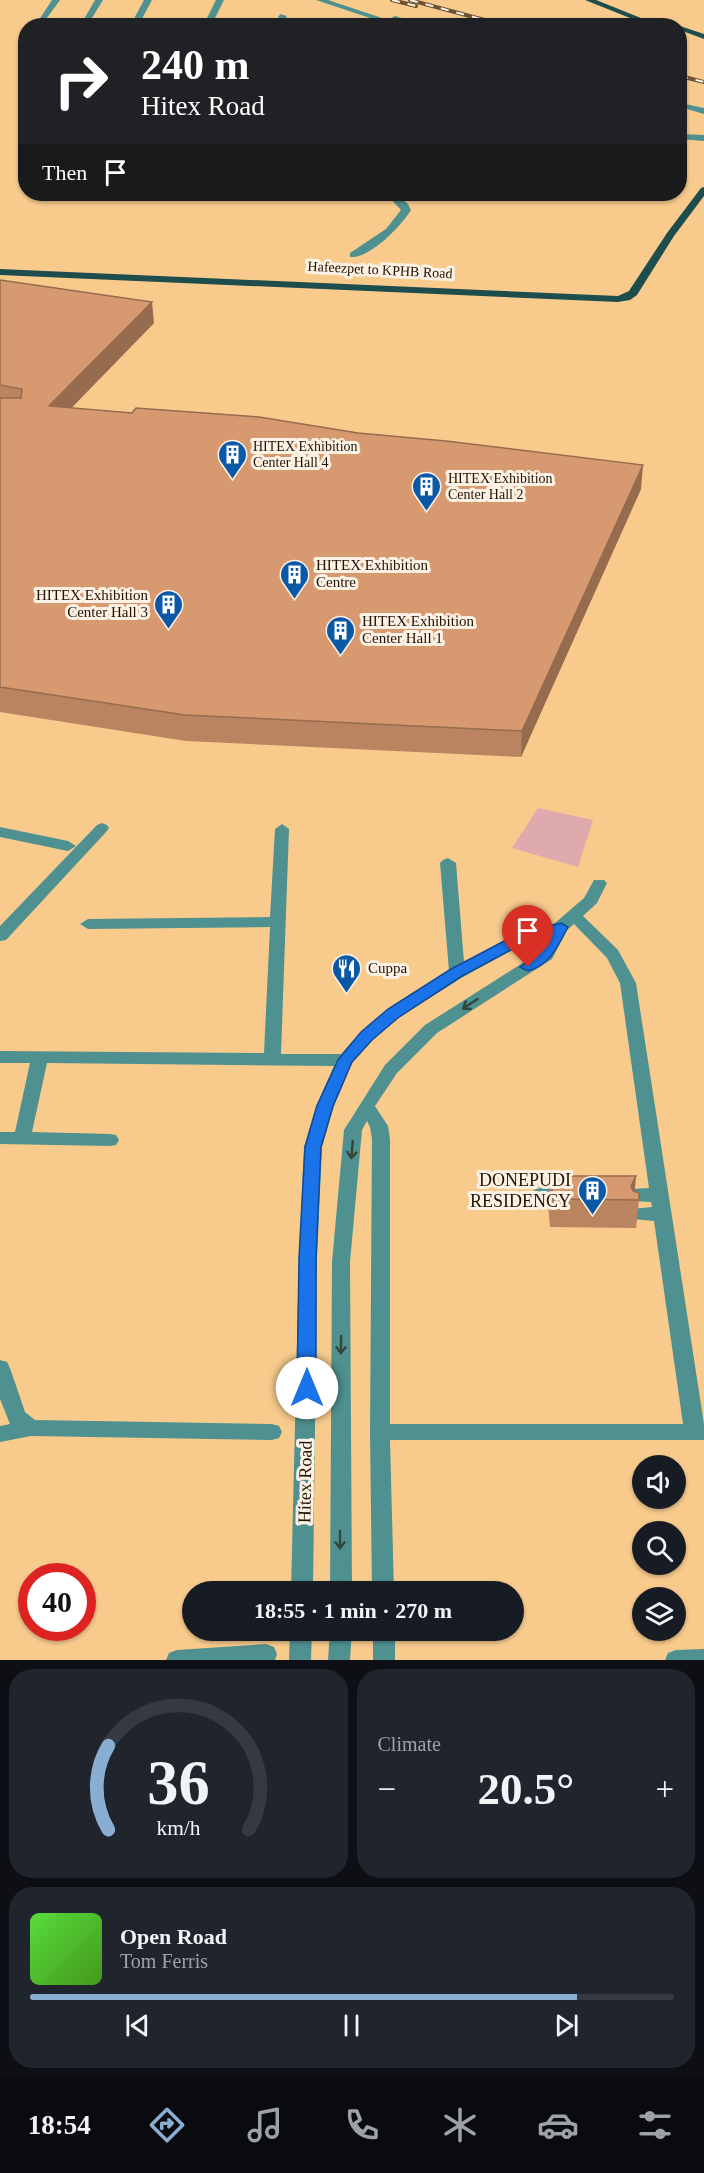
<!DOCTYPE html>
<meta charset="utf-8">
<style>
:root{--surface:#171b24;--page:#20242c;--text:#f1f3f6;--muted:#9ea1a6;--line:#363941;--accent:#8aadd2}
body{margin:0;font-family:"Times New Roman",serif;background:var(--page);color:var(--text);height:100vh;display:flex;flex-direction:column;font-size:22px;white-space:nowrap}
*{box-sizing:border-box;margin:0}
p{font-size:20px;color:var(--muted)}
.icon{flex:none;width:33px;height:33px;fill:none;stroke:currentColor;stroke-width:2;stroke-linecap:round;stroke-linejoin:round}
.map{position:relative;height:1660px;overflow:hidden}
.side{display:flex;flex-direction:column;gap:9px;padding:9px;background:#0d0f14;flex:1}
.side>*{flex:none}
.banner{position:absolute;left:18px;top:18px;width:669px;height:183px;border-radius:24px;box-shadow:0 2px 4px #0004;background:#202124;color:#fff;overflow:hidden}
.fabs{position:absolute;left:632px;top:1455px;display:grid;gap:12px}
.fabs a{display:grid;place-items:center;width:54px;height:54px;border-radius:50%;background:var(--surface);box-shadow:0 2px 4px #0004;font-size:30px}
.speed{position:absolute;left:18px;top:1563px;display:flex;gap:12px;font-size:30px;font-weight:700;text-align:center}
.speed>*{display:grid;place-content:center;width:78px;height:78px;border-radius:50%;background:var(--surface);box-shadow:0 2px 4px #0004;line-height:1}
.speed .limit{border:9px solid #d22;background:#fff;color:#111}
.pin{position:absolute;display:grid;place-items:center;width:51px;height:51px;color:#fff;margin:-62px -26px;border-radius:50% 50% 50% 0;rotate:-45deg;box-shadow:0 0 6px #0007}
.pin .icon{rotate:45deg}
.me{position:absolute;width:66px;margin:-33px;rotate:0deg;stroke-linejoin:round;filter:drop-shadow(0 0 4px #0008)}
.turn{display:flex;align-items:center;gap:21px;height:126px;padding:0 24px;font-size:27px}
.turn .icon{width:78px;height:78px;stroke-width:2.5}
.turn b{display:block;font-size:42px;line-height:51px}
.then{display:flex;align-items:center;height:57px;padding:0 24px;background:#0003;gap:12px;font-size:22px}
.big{font-size:45px;font-weight:800;line-height:1.1}
.side .card{flex:1;display:flex;flex-direction:column;justify-content:center;gap:9px;min-width:0;padding:0 21px;border-radius:24px;background:var(--page)}
.side .dial{align-items:center;gap:0}
.dial svg{height:156px;overflow:visible;fill:none;stroke:var(--line);stroke-width:7;stroke-linecap:round;text-anchor:middle}
.dial text{fill:var(--text);stroke:none}
.song{display:flex;align-items:center;gap:18px}
.cover{width:72px;height:72px;border-radius:9px;background:linear-gradient(135deg,hsl(110 70% 55%),hsl(100 70% 35%))}
.played{height:6px;border-radius:3px;background:linear-gradient(90deg,var(--accent) 85%,var(--line) 85%)}
.keys{display:flex;justify-content:space-around;direction:ltr}
.heat{display:flex;justify-content:space-between;align-items:center;font-size:33px;direction:ltr}
.side .tiles{flex:1;display:grid;gap:9px;grid-template-columns:1fr 1fr}
.card:last-child{grid-column:span 2}
.trip{position:absolute;left:182px;top:1581px;width:342px;height:60px;border-radius:30px;background:var(--surface);box-shadow:0 2px 4px #0004;font-weight:800;line-height:60px;text-align:center}
.menu{display:flex;height:96px;justify-content:space-around;align-items:center;background:#090b0e;color:var(--muted)}
.menu .icon{width:42px;height:42px}
.menu .on{color:var(--accent)}
.menu b{font-size:27px;color:var(--text)}
.map>svg:first-child{display:block}
.green{fill:#deaaad}
.lines{fill:none;stroke-linecap:round;stroke-linejoin:round}
.minor{fill:#4f9190;fill-rule:evenodd}
.major{fill:#1d4d4c;fill-rule:evenodd}
.rail-casing{stroke:#6c5231;stroke-width:4}
.rail{stroke:#fcf3e6;stroke-width:2;stroke-dasharray:8;stroke-linecap:butt}
.wall{fill:#b9845f}
.shaded-wall{fill:#966b4e}
.building{fill:#d7996f;stroke:#966b4e;stroke-width:1.5}
.oneway{stroke:#34453a}
.route{fill:#1a73e8;stroke:#114b97;stroke-width:1.5}
.labels{text-anchor:middle;dominant-baseline:central;stroke-width:6;stroke-linejoin:round;paint-order:stroke}
.far-street-label{font-size:14px;fill:#221200;stroke:#fcf3e6}
.far-poi-label{font-size:14px;fill:#221200;stroke:#fcf3e6;text-anchor:start}
.poi-label{font-size:15px;fill:#221200;stroke:#fcf3e6;text-anchor:start}
.near-poi-label{font-size:18px;fill:#221200;stroke:#fcf3e6;text-anchor:end}
.near-street-label{font-size:18px;fill:#221200;stroke:#fcf3e6}
</style>
<div class="map">
<svg width="704" height="1660" viewBox="0 0 704 1660">
<rect width="100%" height="100%" fill="#f8cb8d"/>
<path class="green" d="M538,808L593,820L578,867L512,848Z"/>
<g class="lines">
<path class="minor" d="M52,0H60L41,26H35Z
M95,0H103L87,26H80Z
M144,0H152L138,26H130Z
M216,0H224L211,26H203Z
M316,0H328L406,26H394Z
M280,14L287,16L282,26H274Z
M395,16L422,24V26H410L392,20L391,18Z
M680,103L704,108V114L680,107Z
M680,134L704,135V141L680,139Z
M386,194H396L408,204L411,210C401,226 370,259 350,257V253L386,229L401,210Z
M102,823L107,825L109,828L107,831L6,940L0,941V926L97,825Z
M282,824L289,829L281,1054H341C373,1017 408,996 449,971L440,863L443,860L448,858L456,863L464,962L513,935L555,923L584,898L594,880H604L607,883L597,903L583,916L618,950L636,983L704,1424V1440H390L394,1592H372L370,1432L372,1139L370,1127L367,1121L362,1130L350,1262L352,1592H330L332,1262L344,1130L385,1065L425,1025L540,952L548,936L525,943L463,977L399,1017L372,1040L352,1063L334,1106L322,1147L317,1258L313,1592H291L299,1258L304,1147L316,1106L334,1066L47,1063L32,1132L110,1134L116,1135L119,1140L116,1145L110,1146L0,1144V1132H15L30,1063H0V1051L264,1053L270,927L88,929L80,924L88,919L270,917L275,829ZM574,924L607,958L620,983L649,1188L614,1190L611,1195L614,1200L651,1202L652,1207L632,1209L630,1214L632,1219L654,1221L683,1424H390V1139L388,1126L375,1106L397,1073L437,1033L552,959L567,930Z
M0,827L68,841L76,846L68,851L0,837Z
M540,1188L575,1190L578,1195L575,1200C563,1204 546,1204 534,1200L531,1195L534,1190Z
M0,1360L7,1362L10,1368L25,1412L35,1420L272,1424L279,1426L282,1432L279,1438L272,1440L31,1436L0,1442V1426L10,1424L0,1399Z
M290,1630H312L311,1660H289Z
M330,1630H352L350,1660H328Z
M373,1630H395V1660H373Z
M266,1644L274,1647L277,1654L275,1660H166L169,1653L177,1650Z
M704,1649V1660H665L668,1653L676,1650Z"/>
<path class="major" d="M585,0H596L661,26H650Z
M680,26L704,34V39L680,30Z
M704,187V196L674,236L637,295L630,300L618,302L0,275V269L618,296L629,291L667,233L701,188Z"/>
<defs>
<path id="rail" d="M392,0L416,6
M410,0L507,26
M680,76L704,82"/>
</defs>
<use href="#rail" class="rail-casing"/>
<use href="#rail" class="rail"/>
</g>
<path class="wall" d="M0,280L154,323L71,408L641,489L521,757L186,741L0,712Z
M551,1176L635,1192L639,1200L636,1228L550,1227L548,1204Z"/>
<path class="shaded-wall" d="M152,302L154,323L51,429L49,406Z
M643,465L641,489L521,757L522,731Z
M636,1176L634,1200L631,1186Z"/>
<path class="building" d="M0,280L152,302L49,406L132,413L136,408L259,417L358,433L446,441L643,465L522,731L185,715L0,687V398H21L22,389L0,385Z
M551,1176H636L631,1186L633,1191L639,1193V1200L553,1199Z"/>
<defs><path id="oneway-shaft" d="M-6 0H5M1.5-3L5.5 0L1.5 3" fill="none" stroke-width="1.6" stroke-linecap="round" stroke-linejoin="round" transform="scale(1.5)"/></defs>
<g class="oneway">
<use href="#oneway-shaft" transform="translate(470 1004) rotate(147)"/>
<use href="#oneway-shaft" transform="translate(352 1150) rotate(95)"/>
<use href="#oneway-shaft" transform="translate(341 1345) rotate(91)"/>
<use href="#oneway-shaft" transform="translate(340 1540) rotate(90)"/>
</g>
<path class="route" d="M561,923L568,927C558,946 550,965 528,971L520,967L540,952L549,936L524,943L462,976L399,1017L372,1040L352,1062L333,1106L321,1147L316,1258V1388L313,1393L307,1396L300,1393L297,1388L299,1258L305,1147L317,1106L338,1060L361,1032L388,1009L451,969L514,936Z"/>
<defs>
<symbol id="building-pin" viewBox="-11 -11 22 30"><path d="M0 17L-7.5 6A9.5 9.5 0 1 1 7.5 6Z" fill="#0b58a7" stroke="#fcf3e6"/><path d="M-4-6H4V6H1V3H-1V6H-4ZM-2.5-4.3h1.7v1.8h-1.7ZM.8-4.3h1.7v1.8H.8ZM-2.5-1h1.7V.8h-1.7ZM.8-1h1.7V.8H.8Z" fill="#fff"/></symbol>
<symbol id="restaurant-pin" viewBox="-11 -11 22 30"><path d="M0 17L-7.5 6A9.5 9.5 0 1 1 7.5 6Z" fill="#0b58a7" stroke="#fcf3e6"/><path d="M-5-6h1v4h1v-4h1v4h1v-4h1v5L-1.5 .5V6h-2V.5L-5-1ZM5-6V6H3V1.5H1.5Q1.5-4 5-6Z" fill="#fff"/></symbol>
</defs>
<g fill-rule="evenodd">
<use href="#building-pin" x="216" y="438" width="33" height="45"/>
<use href="#building-pin" x="410" y="470" width="33" height="45"/>
<use href="#building-pin" x="278" y="558" width="33" height="45"/>
<use href="#building-pin" x="152" y="588" width="33" height="45"/>
<use href="#building-pin" x="324" y="614" width="33" height="45"/>
<use href="#restaurant-pin" x="330" y="952" width="33" height="45"/>
<use href="#building-pin" x="576" y="1174" width="33" height="45"/>
</g>
<g class="labels">
<g class="far-street-label">
<text transform="translate(380 270) rotate(3)">Hafeezpet to KPHB Road</text>
</g>
<g class="far-poi-label">
<text x="253" y="446">HITEX Exhibition<tspan x="253" dy="16">Center Hall 4</tspan></text>
<text x="448" y="478">HITEX Exhibition<tspan x="448" dy="16">Center Hall 2</tspan></text>
</g>
<g class="poi-label">
<text x="316" y="565">HITEX Exhibition<tspan x="316" dy="17">Centre</tspan></text>
<text x="148" y="595" text-anchor="end">HITEX Exhibition<tspan x="148" dy="17">Center Hall 3</tspan></text>
<text x="362" y="621">HITEX Exhibition<tspan x="362" dy="17">Center Hall 1</tspan></text>
<text x="368" y="968">Cuppa</text>
</g>
<g class="near-poi-label">
<text x="571" y="1180">DONEPUDI<tspan x="571" dy="21">RESIDENCY</tspan></text>
</g>
<g class="near-street-label">
<text transform="translate(305 1482) rotate(-89)">Hitex Road</text>
</g>
</g>
</svg>
<div class="fabs">
<a><svg class="icon" aria-label="sound" viewBox="0 0 24 24"><path d="M4 9h4l5-4v14l-5-4H4zM17 9q2 3 0 6"/></svg></a>
<a><svg class="icon" aria-label="search" viewBox="0 0 24 24"><circle cx="10" cy="10" r="6"/><path d="M15 15l6 6"/></svg></a>
<a><svg class="icon" aria-label="layers" viewBox="0 0 24 24"><path d="M12 4l9 5-9 5-9-5zM3 14l9 5 9-5"/></svg></a>
</div>
<div class="speed"><div class="limit">40</div></div>
<div class="pin" style="left:528px;top:967px;background:#d93025"><svg class="icon" aria-label="arrive" viewBox="0 0 24 24"><path d="M6 21V4h12l-3 4 3 4H6"/></svg></div>
<svg class="me" style="left:307px;top:1388px" viewBox="-20 -20 40 40"><circle r="19" fill="#fff"/><path d="M0-13L10 11 0 6-10 11z" fill="#1a73e8"/></svg>
<div class="trip">18:55 · 1 min · 270 m</div>
<div class="banner">
<div class="turn"><svg class="icon" aria-label="right" viewBox="0 0 24 24"><path d="M7 20v-9h11M14 6l5 5-5 5"/></svg><div><b>240 m</b>Hitex Road</div></div>
<div class="then">Then<svg class="icon" aria-label="arrive" viewBox="0 0 24 24"><path d="M6 21V4h12l-3 4 3 4H6"/></svg></div>
</div>
</div>
<section class="side">
<div class="tiles">
<div class="card dial"><svg viewBox="0 0 100 80">
<path d="M14 69A42 42 0 1 1 86 69"/>
<path d="M14 69A42 42 0 0 1 14 26" stroke="#8aadd2"/>
<text x="50" y="56" font-size="32" font-weight="700">36</text>
<text x="50" y="72" font-size="11">km/h</text>
</svg></div>
<div class="card"><p>Climate</p>
<div class="heat"><a>−</a><b class="big">20.5°</b><a>+</a></div>
</div>
<div class="card">
<div class="song"><i class="cover"></i><div><b>Open Road</b><p>Tom Ferris</p></div></div>
<div class="played"></div>
<div class="keys"><svg class="icon" aria-label="previous" viewBox="0 0 24 24"><path d="M18 5L8 12l10 7zM5 5v14"/></svg><svg class="icon" aria-label="pause" viewBox="0 0 24 24"><path d="M8 5v14M16 5v14"/></svg><svg class="icon" aria-label="next" viewBox="0 0 24 24"><path d="M6 5l10 7-10 7zM19 5v14"/></svg></div>
</div>
</div>
</section>
<nav class="menu">
<b>18:54</b>
<svg class="icon on" aria-label="directions" viewBox="0 0 24 24"><path d="M12 3l9 9-9 9-9-9zM9 14v-3h6M13 9l2 2-2 2"/></svg>
<svg class="icon" aria-label="music" viewBox="0 0 24 24"><path d="M9 18V5l10-2v13"/><circle cx="6" cy="18" r="3"/><circle cx="16" cy="16" r="3"/></svg>
<svg class="icon" aria-label="phone" viewBox="0 0 24 24"><path d="M5 4h4l2 5-3 2q2 4 5 5l2-3 5 2v4C11 20 4 13 5 4z"/></svg>
<svg class="icon" aria-label="climate" viewBox="0 0 24 24"><path d="M12 3v18M4 7l16 10M4 17L20 7"/></svg>
<svg class="icon" aria-label="car" viewBox="0 0 24 24"><path d="M5 17H2v-5l4-1 3-4h7l3 4 3 1v5h-3M9 17h6M6 11h13"/><circle cx="7" cy="17" r="2"/><circle cx="17" cy="17" r="2"/></svg>
<svg class="icon" aria-label="filters" viewBox="0 0 24 24"><path d="M4 7h16M4 17h16"/><circle cx="9" cy="7" r="2"/><circle cx="15" cy="17" r="2"/></svg>
</nav>
